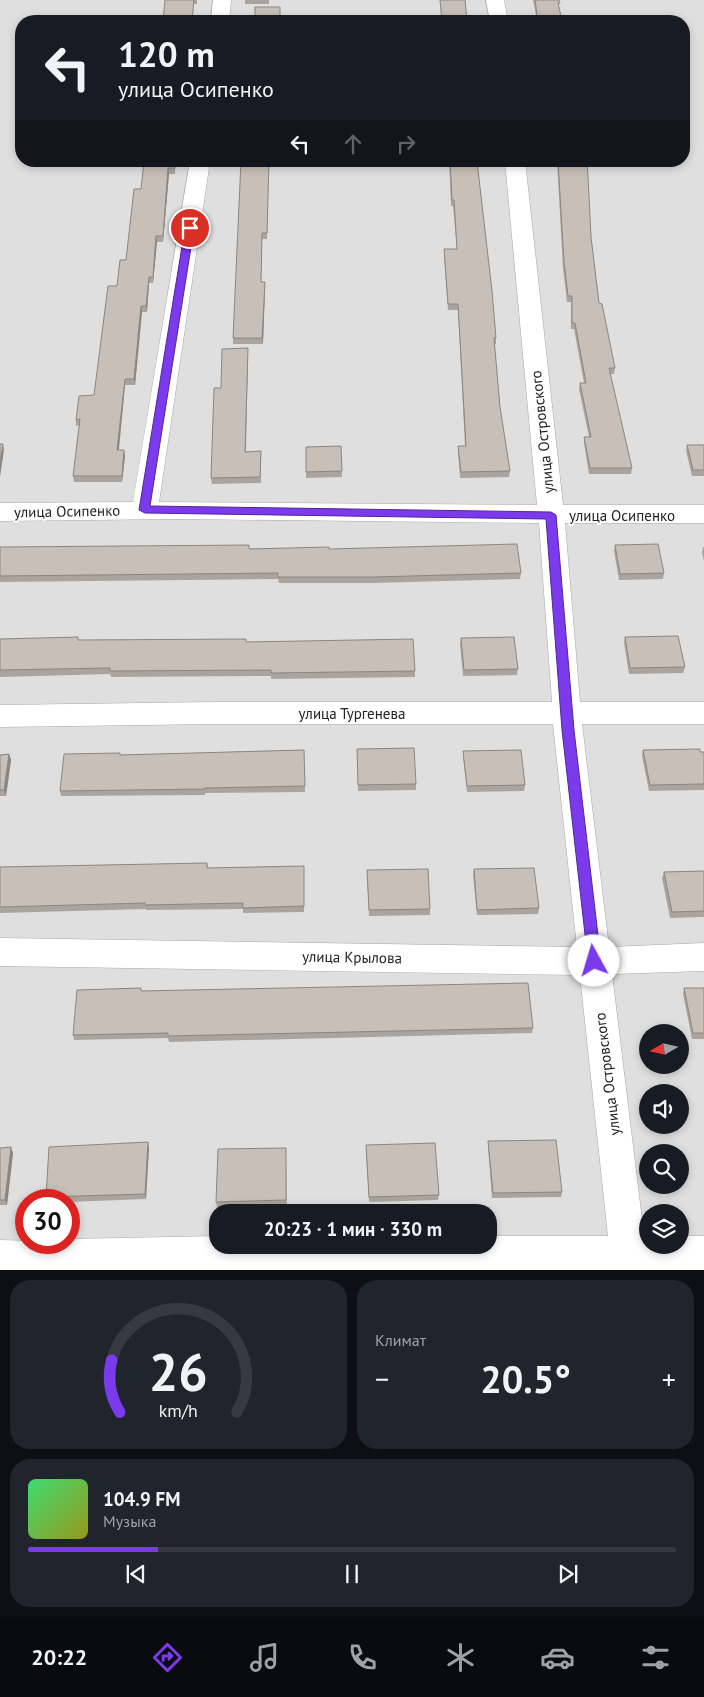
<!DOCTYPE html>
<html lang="ru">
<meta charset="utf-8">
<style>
:root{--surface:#171b24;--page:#20242c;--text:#f1f3f6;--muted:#9ea1a6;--line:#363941;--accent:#7c3aed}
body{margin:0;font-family:"PT Sans",sans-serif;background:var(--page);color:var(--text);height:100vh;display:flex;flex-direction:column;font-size:19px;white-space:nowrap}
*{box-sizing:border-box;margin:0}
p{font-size:16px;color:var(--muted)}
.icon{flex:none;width:28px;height:28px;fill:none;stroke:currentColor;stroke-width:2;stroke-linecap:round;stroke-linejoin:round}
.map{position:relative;height:1270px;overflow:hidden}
.side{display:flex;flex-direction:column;gap:10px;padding:10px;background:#0d0f14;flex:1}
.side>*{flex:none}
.banner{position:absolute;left:15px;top:15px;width:675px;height:152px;border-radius:20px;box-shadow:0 2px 8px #0003;background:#171b24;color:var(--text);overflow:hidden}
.needle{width:32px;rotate:261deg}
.fabs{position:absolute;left:639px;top:1024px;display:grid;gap:10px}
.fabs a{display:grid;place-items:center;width:50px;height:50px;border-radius:50%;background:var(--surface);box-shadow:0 2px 8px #0003;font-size:25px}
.speed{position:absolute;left:15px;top:1189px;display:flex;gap:10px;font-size:25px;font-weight:700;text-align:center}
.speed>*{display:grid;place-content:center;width:65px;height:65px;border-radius:50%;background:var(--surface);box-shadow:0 2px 8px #0003;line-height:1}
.speed .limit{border:8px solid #d22;background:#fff;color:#111}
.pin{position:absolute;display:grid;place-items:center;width:42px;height:42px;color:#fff;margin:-21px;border:2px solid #fff;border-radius:50%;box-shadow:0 1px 5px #0007}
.me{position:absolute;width:55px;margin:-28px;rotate:354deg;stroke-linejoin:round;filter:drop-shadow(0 0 4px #0008)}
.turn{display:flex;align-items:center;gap:18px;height:105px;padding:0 20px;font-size:22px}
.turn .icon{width:65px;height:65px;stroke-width:2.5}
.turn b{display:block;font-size:35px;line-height:42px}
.lanes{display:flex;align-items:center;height:48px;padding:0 20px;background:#0003;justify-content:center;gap:25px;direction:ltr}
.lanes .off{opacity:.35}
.big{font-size:38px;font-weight:800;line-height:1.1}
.side .tile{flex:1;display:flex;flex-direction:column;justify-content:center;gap:8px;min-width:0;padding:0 18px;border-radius:20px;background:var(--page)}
.side .dial{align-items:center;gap:0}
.dial svg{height:130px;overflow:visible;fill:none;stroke:var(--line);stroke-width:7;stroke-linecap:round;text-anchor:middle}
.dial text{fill:var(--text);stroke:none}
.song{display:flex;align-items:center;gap:15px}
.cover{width:60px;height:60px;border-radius:8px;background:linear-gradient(135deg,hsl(140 70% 55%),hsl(60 70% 35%))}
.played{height:5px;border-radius:2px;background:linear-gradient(90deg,var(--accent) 20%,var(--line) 20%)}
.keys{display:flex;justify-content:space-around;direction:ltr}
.heat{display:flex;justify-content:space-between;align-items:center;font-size:28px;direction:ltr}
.side .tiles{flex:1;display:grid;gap:10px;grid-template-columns:1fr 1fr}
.tile:last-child{grid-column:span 2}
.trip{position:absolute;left:209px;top:1204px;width:288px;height:50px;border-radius:20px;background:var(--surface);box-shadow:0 2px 8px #0003;font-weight:800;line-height:50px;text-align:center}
.dock{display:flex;height:80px;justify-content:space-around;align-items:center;background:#090b0e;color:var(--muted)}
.dock .icon{width:35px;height:35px}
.dock .on{color:var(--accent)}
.dock b{font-size:22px;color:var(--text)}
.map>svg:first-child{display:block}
.residential{fill:#e0dfdf;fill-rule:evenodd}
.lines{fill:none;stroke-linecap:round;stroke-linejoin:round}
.street-casing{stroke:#a9a9a9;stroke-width:1}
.street{fill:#fff;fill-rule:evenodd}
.wall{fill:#aba49e}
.shaded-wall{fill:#8b8681}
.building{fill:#c7bfb8;stroke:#8b8681}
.route{fill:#7c3aed;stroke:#51269a}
.labels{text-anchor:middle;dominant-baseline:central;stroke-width:4;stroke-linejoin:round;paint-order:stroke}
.street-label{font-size:15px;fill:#222;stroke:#fff}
</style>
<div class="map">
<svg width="704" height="1270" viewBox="0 0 704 1270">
<rect width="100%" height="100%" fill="#f2efe9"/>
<path class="residential" d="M0,0H704V1269L0,1270ZM21,21H684V161H21ZM648,1032H680V1065H648ZM648,1092H680V1125H648ZM648,1152H680V1185H648ZM26,1200H69V1242H26ZM218,1212H488V1245H218ZM648,1212H680V1245H648Z"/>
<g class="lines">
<defs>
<path id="street" d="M213,0H231L229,21H211Z
M486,0H504L508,21H490Z
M190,161H210L159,502L537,505L505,161H525L563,505H704V523H565L580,702H704V724H582L609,947L704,943V971L612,974L644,1236H648V1245H680V1236H704V1270H0V1240L69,1242V1239L218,1236V1245H488V1236H608L580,975L0,966V938L577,947L553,724H215L0,727V705L215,702H552L539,523L176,519L0,521V503L133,502Z"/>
</defs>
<use href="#street" class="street-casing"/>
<use href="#street" class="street"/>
</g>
<path class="wall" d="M165,0H197V4H194Z
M245,0H269V4H245Z
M533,0H559V9L562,21H537Z
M176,161L175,174H169L163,242H157L153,283H149L147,312H142L135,385H125L119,450H124L125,456L122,482H74L73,476L79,425L76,426V420L94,395L117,286L126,260L141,189Z
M269,161L267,239H262L261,282H265V288L263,344H233V338Z
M449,161H477L496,338V344H494L500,407L510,471L509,477L460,478L458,452V446H465L458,310H448L444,255V249H457L453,206H451Z
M557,161H587L591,237L599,303L615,368L614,374H610L632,468L631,474H589L584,443V437H589L579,389L580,383H584L574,329H571V302H567L563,268Z
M248,354L246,452L261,451V483L212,484L211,478L221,388Z
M687,445H704V476H692L686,451Z
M341,446L342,477L306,478V447Z
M615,545L664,573L663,579L619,580L614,551Z
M0,547L329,549L521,573L520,579L373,583H279L278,579L0,582Z
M703,547H704V561L702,553Z
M625,637L685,667L683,673L629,674L624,643Z
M461,638L518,669L517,675L463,676L460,644Z
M0,639L246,642L415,671V677L271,679V676L111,677L110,674L0,677Z
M357,749L416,784V790L358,791Z
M304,750L305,792L205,793V795L61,796L60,791L121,755Z
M643,750L704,752V790L649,791L642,756Z
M463,751L525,785L524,791L467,792L463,757Z
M9,754L11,760L6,796H0V755Z
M207,863L208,868L304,866V912L243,913V909L146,910V909L0,913V867Z
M474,869L539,908L538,914L477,915L473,875Z
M704,871V917L670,918L662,878L664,872Z
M367,876L430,909V915L369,916Z
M141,988V991L533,1028L532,1033L169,1042L168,1038L74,1040L73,1035Z
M684,988H704V1039H692L683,994Z
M488,1141L562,1192L561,1197L492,1198L488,1147Z
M0,1148L13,1153L7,1205H0Z
M149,1148L146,1199L69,1202V1200H47L46,1197Z
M286,1148L287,1205L217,1207L216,1202Z
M366,1150L439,1195L438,1200L369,1202Z"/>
<path class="shaded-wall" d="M168,168L169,174L163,242V236Z
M156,236L157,242L153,283V277Z
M149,277V283L147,312L146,306Z
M265,282V288L263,344L262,338Z
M141,306L142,312L135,385L134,379Z
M248,348V354L245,458V452Z
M125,379V385L118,456L117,450Z
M3,444L4,450L0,477V464Z
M124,450L125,456L122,482V476Z
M9,754L11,760L6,796L4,790Z
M148,1142L149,1148L146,1199L145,1194Z
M11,1147L13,1153L7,1205L5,1200Z"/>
<path class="building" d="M165,0H194L192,21H163Z
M440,0H465L467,21H442Z
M535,0H559L560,3H558L562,21H538Z
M255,7H280V21H255Z
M144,161H175V168H168L163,236H156L153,277H149L146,306H141L134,379H125L117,450H124L122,476H73L80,419L76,420L79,396L94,395L108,286H117L120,260H126L134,189H141Z
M241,161H269L267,233H262L261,282H265L262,338H233Z
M450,161H477L492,291L496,338H494L500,407L510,471L461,472L458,446H466L458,304H448L444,249H457L454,200H452Z
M558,161H587L588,176L591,237L599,303L602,304L615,368H609L632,468H590L584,437H591L580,383H586L575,323H572V296H568L564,262Z
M248,348L245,452L261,451L260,477L211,478L214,388H221L222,349Z
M0,444H3L0,464Z
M687,445H704V470H693Z
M341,446L342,471L306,472V447Z
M517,544L521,573L373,577H278V573L0,576V547L249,545V549L329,547V549Z
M658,544L664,573L620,574L615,545Z
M678,636L685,667L630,668L625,637Z
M78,637V640L246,639V642L413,639L415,671L271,673V670L110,671V668L0,670V639Z
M514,637L518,669L464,670L461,638Z
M414,748L416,784L358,785L357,749Z
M700,749V752H704V784L650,785L643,750Z
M304,750L305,786L205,788V789L60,791L64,754L120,753V755Z
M521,750L525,785L467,786L463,751Z
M9,754L4,790H0V755Z
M207,863V868L304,866V906L243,908V903L145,905V903L0,907V867Z
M534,868L539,908L477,910L474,869Z
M428,869L430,909L369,910L367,870Z
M704,871V911L672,912L664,872Z
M528,983L533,1028L168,1036V1033L73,1035L77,990L141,988V991Z
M684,988H704V1033H693Z
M556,1140L562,1192L493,1193L488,1141Z
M148,1142L145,1194L46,1197L49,1147Z
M435,1143L439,1195L369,1197L366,1145Z
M11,1147L5,1200H0V1148Z
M286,1148V1200L216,1202L218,1149Z"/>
<path class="route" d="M190,225L194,228L150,506L551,512L556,515L574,730L601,961L599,965L594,967L590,965L588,961L562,730L546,519L145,513L139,510L185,228Z"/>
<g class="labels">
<g class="street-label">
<text transform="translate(542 432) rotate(-96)">улица Островского</text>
<text transform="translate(67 511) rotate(-1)">улица Осипенко</text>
<text x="622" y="515">улица Осипенко</text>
<text x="352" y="713">улица Тургенева</text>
<text transform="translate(352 957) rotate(1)">улица Крылова</text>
<text transform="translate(607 1074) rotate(-97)">улица Островского</text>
</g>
</g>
</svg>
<div class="fabs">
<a><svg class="needle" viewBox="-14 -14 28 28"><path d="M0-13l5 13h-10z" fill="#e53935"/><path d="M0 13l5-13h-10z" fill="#9ea1a6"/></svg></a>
<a><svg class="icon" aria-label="sound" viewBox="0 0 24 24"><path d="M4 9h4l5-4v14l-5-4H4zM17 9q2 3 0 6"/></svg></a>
<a><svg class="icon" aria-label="search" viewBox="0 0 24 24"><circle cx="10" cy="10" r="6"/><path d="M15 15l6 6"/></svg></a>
<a><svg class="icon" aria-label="layers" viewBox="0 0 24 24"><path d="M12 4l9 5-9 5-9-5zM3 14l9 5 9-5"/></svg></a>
</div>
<div class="speed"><div class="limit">30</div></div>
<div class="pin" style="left:190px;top:228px;background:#d93025"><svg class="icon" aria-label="arrive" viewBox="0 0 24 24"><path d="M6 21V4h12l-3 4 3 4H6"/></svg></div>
<svg class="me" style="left:594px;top:961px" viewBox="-20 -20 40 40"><circle r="19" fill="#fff"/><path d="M0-13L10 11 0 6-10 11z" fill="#7c3aed"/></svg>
<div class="trip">20:23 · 1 мин · 330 m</div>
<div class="banner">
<div class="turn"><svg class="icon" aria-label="left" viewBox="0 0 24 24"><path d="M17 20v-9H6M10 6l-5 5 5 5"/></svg><div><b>120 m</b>улица Осипенко</div></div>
<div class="lanes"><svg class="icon" aria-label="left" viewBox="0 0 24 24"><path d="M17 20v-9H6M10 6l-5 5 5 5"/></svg><svg class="icon off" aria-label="ahead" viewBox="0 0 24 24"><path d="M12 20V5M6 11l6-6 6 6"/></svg><svg class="icon off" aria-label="right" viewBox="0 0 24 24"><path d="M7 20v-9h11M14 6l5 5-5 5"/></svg></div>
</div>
</div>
<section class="side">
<div class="tiles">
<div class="tile dial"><svg viewBox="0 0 100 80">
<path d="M14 69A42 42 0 1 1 86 69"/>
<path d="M14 69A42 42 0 0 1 9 37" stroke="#7c3aed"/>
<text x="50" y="56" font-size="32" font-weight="700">26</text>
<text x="50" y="72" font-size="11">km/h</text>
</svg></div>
<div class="tile"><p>Климат</p>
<div class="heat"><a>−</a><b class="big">20.5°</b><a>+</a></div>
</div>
<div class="tile">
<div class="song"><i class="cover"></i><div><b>104.9 FM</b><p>Музыка</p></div></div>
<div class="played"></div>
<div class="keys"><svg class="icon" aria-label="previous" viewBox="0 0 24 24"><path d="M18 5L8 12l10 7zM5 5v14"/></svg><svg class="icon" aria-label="pause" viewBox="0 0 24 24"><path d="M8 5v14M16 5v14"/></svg><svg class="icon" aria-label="next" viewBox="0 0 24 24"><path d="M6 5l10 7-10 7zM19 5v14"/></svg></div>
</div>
</div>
</section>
<nav class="dock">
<b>20:22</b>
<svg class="icon on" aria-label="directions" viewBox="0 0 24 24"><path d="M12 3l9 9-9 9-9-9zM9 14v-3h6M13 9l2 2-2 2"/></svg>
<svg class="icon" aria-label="music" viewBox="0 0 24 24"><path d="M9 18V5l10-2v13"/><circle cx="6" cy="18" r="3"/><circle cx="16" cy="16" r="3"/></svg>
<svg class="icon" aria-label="phone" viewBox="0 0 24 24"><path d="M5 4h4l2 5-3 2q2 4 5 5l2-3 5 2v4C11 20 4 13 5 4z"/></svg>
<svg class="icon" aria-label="climate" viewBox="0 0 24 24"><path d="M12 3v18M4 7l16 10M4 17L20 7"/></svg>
<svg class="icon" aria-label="car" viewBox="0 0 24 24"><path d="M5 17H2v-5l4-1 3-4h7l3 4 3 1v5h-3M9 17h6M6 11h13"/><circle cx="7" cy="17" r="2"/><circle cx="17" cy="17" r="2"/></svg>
<svg class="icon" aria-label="filters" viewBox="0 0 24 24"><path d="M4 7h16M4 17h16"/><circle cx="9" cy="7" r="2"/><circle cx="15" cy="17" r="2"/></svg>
</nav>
